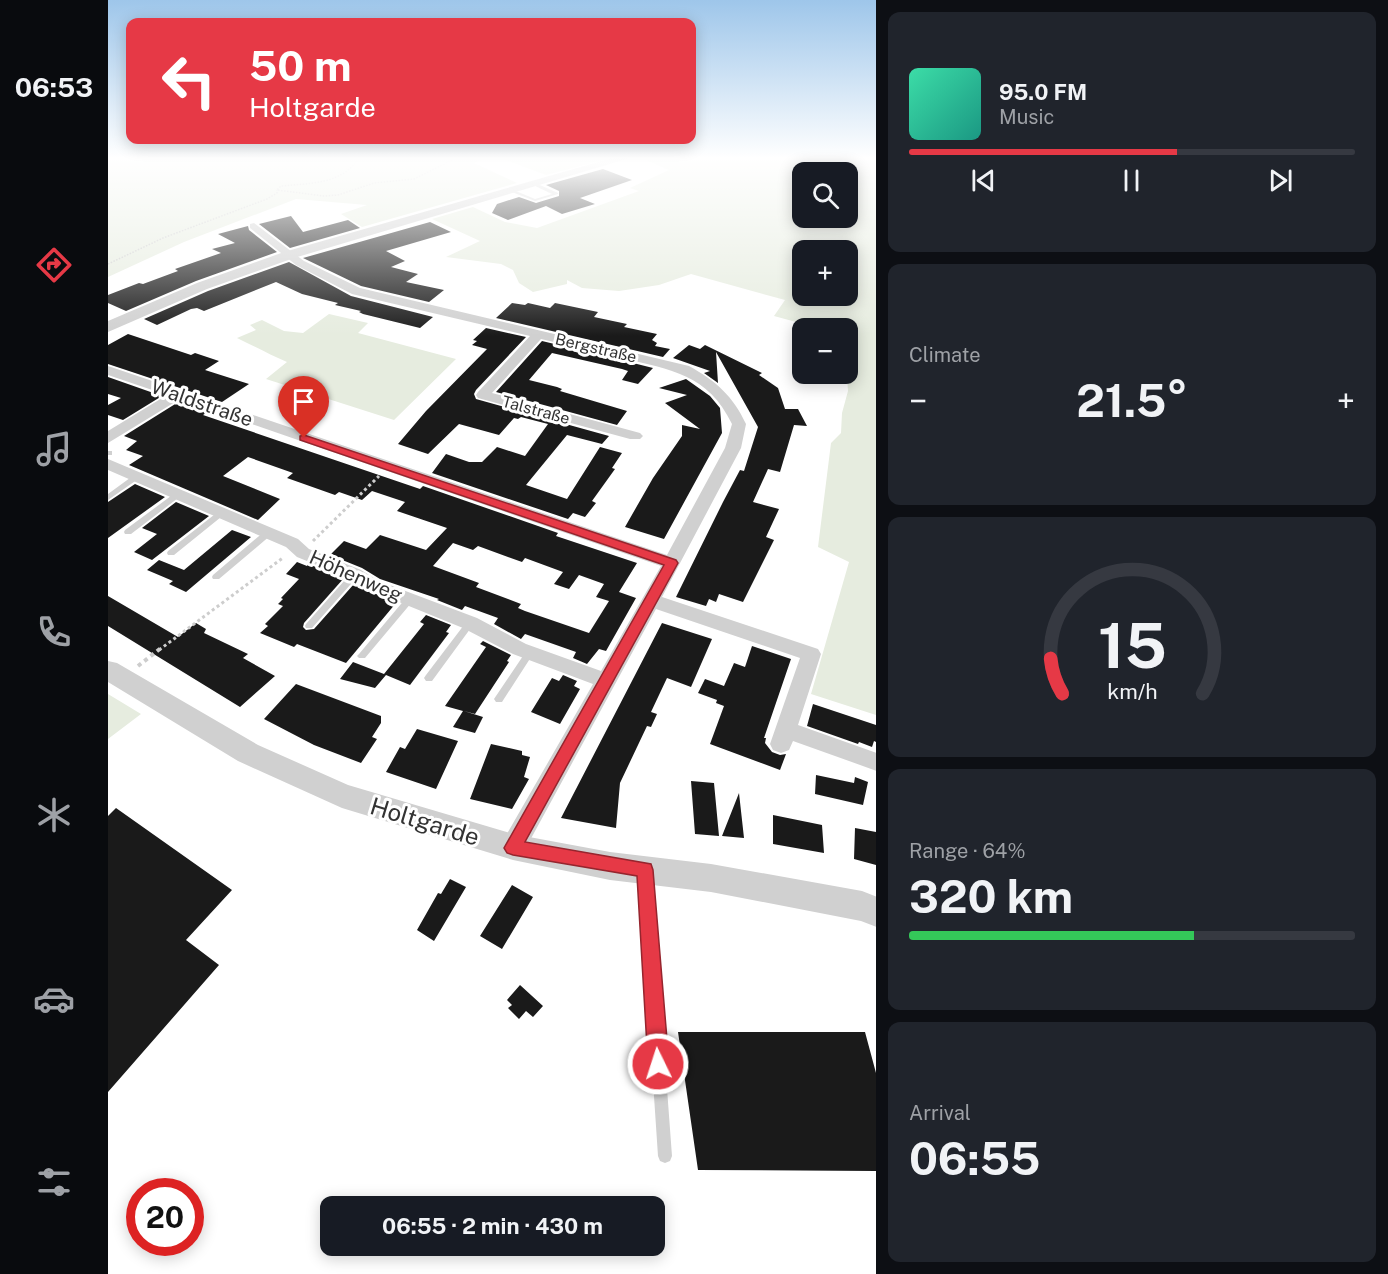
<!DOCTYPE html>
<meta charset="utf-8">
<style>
:root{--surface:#171b24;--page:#20242c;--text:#f1f3f6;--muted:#9ea1a6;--line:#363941;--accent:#e63946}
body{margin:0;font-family:"Public Sans",sans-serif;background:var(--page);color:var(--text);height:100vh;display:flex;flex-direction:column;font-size:22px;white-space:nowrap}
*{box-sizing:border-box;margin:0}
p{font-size:20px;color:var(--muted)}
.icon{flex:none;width:33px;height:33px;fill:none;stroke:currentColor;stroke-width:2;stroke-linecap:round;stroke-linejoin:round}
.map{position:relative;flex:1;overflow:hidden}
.sheet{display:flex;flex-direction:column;gap:12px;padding:12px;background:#0d0f14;width:512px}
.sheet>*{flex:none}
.banner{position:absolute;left:18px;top:18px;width:570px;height:126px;border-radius:12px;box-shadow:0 3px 15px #0003;background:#e63946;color:#fff;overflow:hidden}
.buttons{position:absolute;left:684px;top:162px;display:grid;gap:12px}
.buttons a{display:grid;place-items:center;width:66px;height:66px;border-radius:12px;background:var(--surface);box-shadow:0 3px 15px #0003;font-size:30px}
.speed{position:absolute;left:18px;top:1178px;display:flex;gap:12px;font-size:30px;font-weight:700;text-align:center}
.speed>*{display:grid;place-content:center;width:78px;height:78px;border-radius:50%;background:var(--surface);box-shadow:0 3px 15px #0003;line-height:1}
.speed .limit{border:9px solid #d22;background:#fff;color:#111}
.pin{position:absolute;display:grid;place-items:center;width:51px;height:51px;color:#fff;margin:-62px -26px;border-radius:50% 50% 50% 0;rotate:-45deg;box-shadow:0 0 6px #0007}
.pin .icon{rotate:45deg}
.me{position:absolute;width:66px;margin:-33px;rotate:356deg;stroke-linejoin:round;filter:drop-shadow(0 0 4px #0008)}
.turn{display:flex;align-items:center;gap:21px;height:126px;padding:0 24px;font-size:27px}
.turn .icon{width:78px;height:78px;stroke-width:2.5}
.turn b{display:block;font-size:42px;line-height:51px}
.big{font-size:45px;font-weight:700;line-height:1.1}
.sheet .tile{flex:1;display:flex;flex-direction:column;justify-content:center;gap:9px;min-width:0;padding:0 21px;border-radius:12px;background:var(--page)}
.sheet .dial{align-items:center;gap:0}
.dial svg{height:156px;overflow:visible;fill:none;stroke:var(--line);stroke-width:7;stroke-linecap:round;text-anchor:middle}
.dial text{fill:var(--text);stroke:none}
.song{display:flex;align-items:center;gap:18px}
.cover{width:72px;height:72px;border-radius:9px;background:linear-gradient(135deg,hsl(160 70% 55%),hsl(170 70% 35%))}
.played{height:6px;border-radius:3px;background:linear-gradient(90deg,var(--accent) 60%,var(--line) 60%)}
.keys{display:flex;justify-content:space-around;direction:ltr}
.heat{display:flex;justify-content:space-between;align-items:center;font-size:33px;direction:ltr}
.charge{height:9px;border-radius:4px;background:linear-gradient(90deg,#34c759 64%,var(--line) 0)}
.trip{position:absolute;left:212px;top:1196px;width:345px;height:60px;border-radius:12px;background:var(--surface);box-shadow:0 3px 15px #0003;font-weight:700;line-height:60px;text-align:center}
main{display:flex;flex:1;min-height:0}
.tabs{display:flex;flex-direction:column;width:108px;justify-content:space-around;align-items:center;background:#090b0e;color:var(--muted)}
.tabs .icon{width:42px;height:42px}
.tabs .on{color:var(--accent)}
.tabs b{font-size:27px;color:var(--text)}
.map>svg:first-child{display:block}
.green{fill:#e6ecdf;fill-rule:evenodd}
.building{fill:#1a1a1a;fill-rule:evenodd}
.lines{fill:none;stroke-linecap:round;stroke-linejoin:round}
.path-far2{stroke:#cdcdcd;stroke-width:1.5;stroke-dasharray:1.5 1.5;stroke-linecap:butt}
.path-far1{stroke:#cdcdcd;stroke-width:3;stroke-dasharray:3 3;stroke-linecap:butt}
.path{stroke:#cdcdcd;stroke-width:4;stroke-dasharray:4 4;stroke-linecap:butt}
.service{fill:#d0d0d0;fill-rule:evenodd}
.minor{fill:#d0d0d0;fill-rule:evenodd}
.tertiary{fill:#d0d0d0;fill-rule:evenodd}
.route{fill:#e63946;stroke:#96252e;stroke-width:1.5}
.labels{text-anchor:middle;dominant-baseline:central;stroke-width:6;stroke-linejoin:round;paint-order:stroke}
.far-street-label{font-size:16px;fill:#333;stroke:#fff}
.street-label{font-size:20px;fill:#333;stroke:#fff}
.near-street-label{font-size:24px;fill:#333;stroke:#fff}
</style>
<main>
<nav class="tabs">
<b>06:53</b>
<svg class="icon on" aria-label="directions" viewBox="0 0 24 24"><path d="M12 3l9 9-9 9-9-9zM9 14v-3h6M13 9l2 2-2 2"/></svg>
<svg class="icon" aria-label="music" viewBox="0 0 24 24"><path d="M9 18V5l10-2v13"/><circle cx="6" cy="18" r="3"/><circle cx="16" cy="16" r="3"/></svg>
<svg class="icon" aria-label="phone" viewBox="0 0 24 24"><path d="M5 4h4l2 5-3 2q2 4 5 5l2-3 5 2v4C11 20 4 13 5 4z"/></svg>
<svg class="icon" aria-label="climate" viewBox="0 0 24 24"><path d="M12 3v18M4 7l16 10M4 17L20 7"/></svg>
<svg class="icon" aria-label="car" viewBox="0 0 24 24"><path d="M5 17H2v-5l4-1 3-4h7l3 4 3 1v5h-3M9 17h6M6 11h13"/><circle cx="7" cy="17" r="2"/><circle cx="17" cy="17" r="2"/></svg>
<svg class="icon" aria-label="filters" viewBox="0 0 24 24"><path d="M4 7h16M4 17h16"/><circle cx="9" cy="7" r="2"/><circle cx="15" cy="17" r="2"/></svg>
</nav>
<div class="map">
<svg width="769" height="1274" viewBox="0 0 769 1274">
<rect width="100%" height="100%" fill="#fff"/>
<path class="green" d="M0,158H380L366,163L409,183L254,227L233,214L259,205L188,199L76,242L0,277Z
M393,158H503L438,175Z
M533,158H768V715L703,694L741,562L710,547L723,443L733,433L734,413L740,391L739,377L736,374H740V328H710L666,316L677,300L583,274L551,285L511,291L474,288L459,280V284L425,292L411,283L405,270L393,264L338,257L372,241L324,219L365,207L397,222L429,228L531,191L522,188L561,170ZM694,172H740V218H694ZM740,250V296H694V250Z
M221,314L260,323L250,333L348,359L286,420L158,379L179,362C162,355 146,346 129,338L148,330L142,325L154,320L176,331L195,333Z
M0,694L33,714L0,739Z"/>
<path class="building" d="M495,169L524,180L472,198L487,204L454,214L438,206L400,220L384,213L389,204L411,197L428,203L451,196V191L438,185Z
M183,216L195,232L240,220L252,228L182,248L151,224Z
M322,222L343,232L278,251L297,261L283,267L310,274L298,282L336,290L321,302L253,286L195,258Z
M140,226L141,230L169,252L88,281L18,311L0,303V295L31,283L35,284L70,271L67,269L113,253L104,249L127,243L110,234Z
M181,262L243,296L325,317L312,328L255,314L251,312L253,311L227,305L230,303L194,294L168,282L96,311L89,308L83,309L49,325L36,319L100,291Z
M404,303L417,305L420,303L442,308L447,303L490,312L486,317L519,324L516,327L549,334L544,340L549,343L547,346L562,349L555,357L388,318Z
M378,328L418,337L368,390L366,394L368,399L501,436L494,444L459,435L418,485L459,499L492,447L514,453L504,468L507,469L484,501L488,503L477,517L465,513L460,519L324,473L338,454L361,462H374L389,447L417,456L440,424L413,417L410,419L406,418L391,435L351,424L320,454L290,444L318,411L379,349L364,345L369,341L365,340Z
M20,334L83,355L87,353L111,361L97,370L141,384L114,402L0,364V345Z
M434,341L513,360L545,368L530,384L514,380L520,371L514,369L444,353L421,380L449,387L454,389L452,391L519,411L509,425L388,392Z
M581,345L592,349L597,345L654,373L651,375L670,388L677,409H690L699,426L686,425L672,472L660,469L645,502L671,509L658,537L666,540L635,602L611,594L608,602L601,599L598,606L568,597L615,502L632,470L636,471L650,427L608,352L610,383L596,373L602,371L565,358Z
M0,377L54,396L15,420L0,415V405L13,398L0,394Z
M578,379L602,396L612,408L614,433L556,539L517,527L545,478L574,436V425L592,429L557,403L579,395L551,388Z
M72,401L101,411L95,415L312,489L315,486L450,533L448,536L529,563L511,592L528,598L498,651L491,649L479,664L465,658L468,652L417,634L413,639L386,624L390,618L357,606L354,610L329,600L331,599L272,579L254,568L222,555L236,541L258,549L272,535L318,550L339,528L289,511L297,502L264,491L254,500L231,492L227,495L179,478L185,473L140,457L115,476L172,499L150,520L21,465L35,456L18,450L29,441L16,436ZM345,543L365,550L370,546L414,562L417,558L455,572L446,584L461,589L471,575L496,584L488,597L501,601L481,633L417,611L410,608L413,604L368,587L371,583L325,566Z
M27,484L57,497L0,538V502Z
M68,502L101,516L44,560L26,552L49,534L34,528Z
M124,530L143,537L78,592L61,584L65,581L39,570L51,560L76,570Z
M189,562L199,566L200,564L236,578L196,623L195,627L198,630L206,629L246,584L288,603L238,663L189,644L186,647L152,633L160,626L157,624L175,606L170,604L175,599L173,598L191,579L178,574Z
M0,596L70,637L88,623L98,629L96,633L140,654L135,658L167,676L132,707L0,626Z
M318,615L343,625L338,632L341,633L302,685L278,675L267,688L232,679L245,662L276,674L316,624L312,622Z
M554,623L604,639L583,687L559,678L543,712L549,714L543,727L539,726L512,783L508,828L453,818Z
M375,641L403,655L399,661L401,662L367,714L356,711L375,717L367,733L345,727L355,711L337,706L378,647L372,644Z
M644,646L683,659L656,738H658L657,743L664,752L672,755L678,754L672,770L602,744L616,706L608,703L609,700L590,693L597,679L616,686L626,663L637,667Z
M455,675L469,681L466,686L472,689L452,724L423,712L444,678L451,681Z
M188,684L273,716V723L264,737L269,739L253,763L206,745L156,719Z
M705,704L768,725V742L766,741L764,747L751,742L750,744L699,726Z
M309,729L350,741L328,789L278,772L292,747L297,749Z
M383,744L414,751V755L422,757L416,777L421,779L404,809L362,799Z
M708,775L746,783L747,777L760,782L755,805L707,794Z
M583,781L606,783L611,836L587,834Z
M631,793L636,838L614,836Z
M8,808L124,890L78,940L111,965L0,1092V816Z
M665,815L714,825L716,853L665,844Z
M747,828L768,832V865L746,859Z
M342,879L358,887L326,941L309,930L330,893L333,894Z
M404,885L425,897L394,949L372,936Z
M412,985L435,1006L425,1017L418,1011L411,1019L400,1008L404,1005L399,1000Z
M570,1032H757L768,1073V1171L590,1170Z"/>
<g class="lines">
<path class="path-far2" d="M251,158C233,185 202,183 173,186L169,190L216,196L230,195L266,183L306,179L348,158
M0,264L55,238L159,199L169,193V190"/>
<path class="path-far1" d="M205,541L271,476
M51,650L176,557"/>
<path class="path" d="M30,666L53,648"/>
<path class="service" d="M425,182L450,193V194L427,201L399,190L403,189L427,199L444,194L423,184Z
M0,451H4V455H0Z
M26,475H29L33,477L0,500V494Z
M67,493H73L74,495L23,534H17L16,532L17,530Z
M111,511H117L118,513L66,555H60L59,553L60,551Z
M160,530L164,533L163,535L111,579H105L104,577L105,575L157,531Z
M247,571L251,574L250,576L204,628H198L197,626L198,624L244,572Z
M301,597L304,598L305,600L304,602L257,658H251L249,656L251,654L298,598Z
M362,620L366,623L365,625L324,681H318L316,678L318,675L359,621Z
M422,649L425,650L427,652L425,654L394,702H388L386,699L388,696L419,650Z
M537,867L541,868L543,872L564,1156L562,1161L557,1163L552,1161L550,1156L531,872L533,868Z"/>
<path class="minor" d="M146,223L196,261L252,288L581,366C608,381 625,396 638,424L633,448L554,597L710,649L713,654L690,725L769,753V771L685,741L681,750L673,753L665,750L662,744L692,658L548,609L414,855L405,858L396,855L393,847L396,839L485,684L405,654L355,628L259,589L241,578L189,557L178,547L0,470V459L190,539L201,549L253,570L271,581L369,618L418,644L493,671L553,566L72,399L0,443V431L59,395L0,375V366L559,555L617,448L624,424C600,374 563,370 514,358C487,352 460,345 433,339L384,393L532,433L535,436L532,439H522L370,398L368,395L370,392L422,336L244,294L188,265L142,228V224Z"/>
<path class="tertiary" d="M504,158H522L186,258L99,289L0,332V321L89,283L176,252Z
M0,661L9,663L150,745L240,785L405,834L502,852L603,864L754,891L769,897V927L753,921L603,892L502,880L405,860L234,808L130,761L0,682Z"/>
</g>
<linearGradient id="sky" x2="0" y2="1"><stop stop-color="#9ec6ea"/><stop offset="0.47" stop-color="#fff"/><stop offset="1" stop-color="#fff" stop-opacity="0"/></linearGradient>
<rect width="769" height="336" fill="url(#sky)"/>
<path class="route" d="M196,435L568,560L570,563L417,842L543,864L545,870L561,1064L558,1071L550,1074L543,1071L540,1064L529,876L405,855L399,853L396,848L556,565L192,440V436Z"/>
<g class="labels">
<g class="far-street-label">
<text transform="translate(488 348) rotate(13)">Bergstraße</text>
<text transform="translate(428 410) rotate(15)">Talstraße</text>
</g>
<g class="street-label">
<text transform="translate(94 403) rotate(19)">Waldstraße</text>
<text transform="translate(248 576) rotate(24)">Höhenweg</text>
</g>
<g class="near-street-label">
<text transform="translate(317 821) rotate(17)">Holtgarde</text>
</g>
</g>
</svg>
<div class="buttons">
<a><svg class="icon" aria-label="search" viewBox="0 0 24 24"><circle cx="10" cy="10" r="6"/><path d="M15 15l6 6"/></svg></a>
<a>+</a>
<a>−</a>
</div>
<div class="speed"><div class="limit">20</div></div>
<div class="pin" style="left:196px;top:438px;background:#d93025"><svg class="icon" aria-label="arrive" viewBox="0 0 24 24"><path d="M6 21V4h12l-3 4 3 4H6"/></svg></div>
<svg class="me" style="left:550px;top:1064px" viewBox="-20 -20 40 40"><circle r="17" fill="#e63946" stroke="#fff" stroke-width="3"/><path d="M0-11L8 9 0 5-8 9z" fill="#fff"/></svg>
<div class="trip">06:55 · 2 min · 430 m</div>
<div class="banner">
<div class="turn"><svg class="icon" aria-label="left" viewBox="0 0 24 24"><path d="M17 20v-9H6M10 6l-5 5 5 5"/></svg><div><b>50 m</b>Holtgarde</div></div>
</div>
</div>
<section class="sheet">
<div class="tile">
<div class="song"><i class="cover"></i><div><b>95.0 FM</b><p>Music</p></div></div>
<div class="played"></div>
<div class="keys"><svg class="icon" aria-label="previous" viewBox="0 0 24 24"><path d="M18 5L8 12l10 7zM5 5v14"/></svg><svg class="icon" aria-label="pause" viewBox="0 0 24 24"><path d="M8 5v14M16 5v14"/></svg><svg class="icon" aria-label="next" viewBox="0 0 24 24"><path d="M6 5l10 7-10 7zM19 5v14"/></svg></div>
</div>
<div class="tile"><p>Climate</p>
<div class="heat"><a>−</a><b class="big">21.5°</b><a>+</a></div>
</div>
<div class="tile dial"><svg viewBox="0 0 100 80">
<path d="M14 69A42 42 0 1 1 86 69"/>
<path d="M14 69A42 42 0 0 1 8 51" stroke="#e63946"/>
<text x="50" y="56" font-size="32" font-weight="700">15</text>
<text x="50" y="72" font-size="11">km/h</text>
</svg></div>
<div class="tile"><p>Range · 64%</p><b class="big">320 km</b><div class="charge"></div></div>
<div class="tile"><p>Arrival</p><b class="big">06:55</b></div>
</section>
</main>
